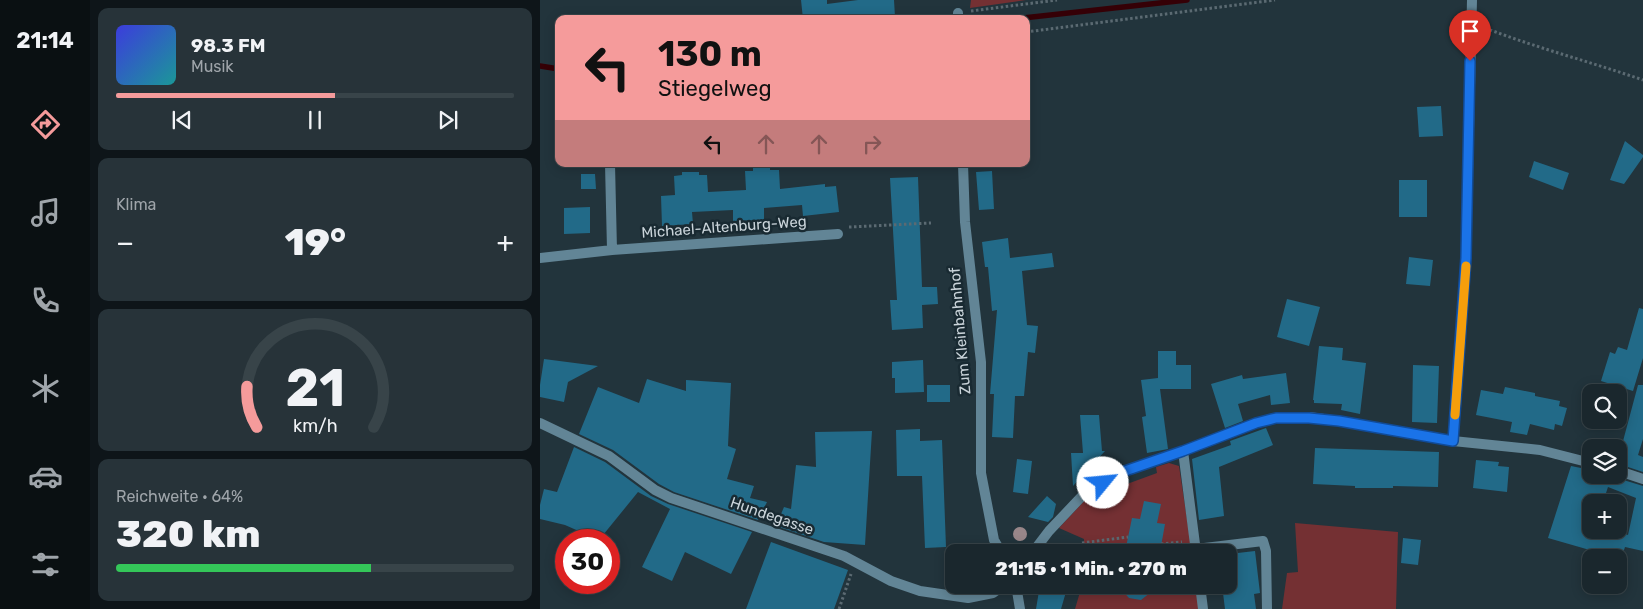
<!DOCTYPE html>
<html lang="de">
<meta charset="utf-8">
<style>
:root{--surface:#1a272d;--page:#273339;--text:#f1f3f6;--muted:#9fa5aa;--line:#384449;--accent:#f59b9b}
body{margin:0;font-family:Rubik,sans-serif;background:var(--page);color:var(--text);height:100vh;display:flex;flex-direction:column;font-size:19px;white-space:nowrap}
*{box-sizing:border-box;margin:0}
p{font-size:16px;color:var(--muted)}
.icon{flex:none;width:28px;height:28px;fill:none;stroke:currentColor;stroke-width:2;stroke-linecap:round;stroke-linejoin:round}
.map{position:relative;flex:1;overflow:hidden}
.sheet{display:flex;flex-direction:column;gap:8px;padding:8px;background:#0e1519;width:450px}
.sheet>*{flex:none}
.hud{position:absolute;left:15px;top:15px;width:475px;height:152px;border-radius:10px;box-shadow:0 2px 12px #0003,0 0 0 1px var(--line);background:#f59b9b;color:#111;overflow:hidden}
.controls{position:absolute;left:1042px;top:384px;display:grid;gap:10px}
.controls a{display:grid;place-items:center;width:45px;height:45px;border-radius:10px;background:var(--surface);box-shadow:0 2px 12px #0003,0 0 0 1px var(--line);font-size:25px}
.speed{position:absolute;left:15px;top:529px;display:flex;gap:10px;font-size:25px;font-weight:700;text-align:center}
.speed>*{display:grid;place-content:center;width:65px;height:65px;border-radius:50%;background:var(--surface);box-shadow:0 2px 12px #0003,0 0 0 1px var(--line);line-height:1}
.speed .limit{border:8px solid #d22;background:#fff;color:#111}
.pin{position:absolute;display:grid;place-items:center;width:42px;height:42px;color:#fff;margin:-51px -21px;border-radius:50% 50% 50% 0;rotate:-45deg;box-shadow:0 0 5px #0007}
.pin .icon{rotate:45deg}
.me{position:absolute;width:55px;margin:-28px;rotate:62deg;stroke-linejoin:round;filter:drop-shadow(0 0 4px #0008)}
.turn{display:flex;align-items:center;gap:18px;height:105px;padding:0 20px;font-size:22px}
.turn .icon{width:65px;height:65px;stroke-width:2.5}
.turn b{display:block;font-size:35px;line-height:42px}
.lanes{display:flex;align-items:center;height:48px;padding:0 20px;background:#0003;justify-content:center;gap:25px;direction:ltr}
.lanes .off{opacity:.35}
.big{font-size:38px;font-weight:800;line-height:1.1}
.sheet .card{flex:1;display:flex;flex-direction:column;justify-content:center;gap:8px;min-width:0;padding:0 18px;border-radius:10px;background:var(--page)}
.sheet .dial{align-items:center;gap:0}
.dial svg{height:130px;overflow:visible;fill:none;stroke:var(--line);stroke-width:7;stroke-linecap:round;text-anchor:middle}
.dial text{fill:var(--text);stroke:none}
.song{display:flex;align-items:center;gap:15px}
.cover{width:60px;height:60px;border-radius:8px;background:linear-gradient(135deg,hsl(240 70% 55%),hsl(180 70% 35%))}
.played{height:5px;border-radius:2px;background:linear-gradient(90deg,var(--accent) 55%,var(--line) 55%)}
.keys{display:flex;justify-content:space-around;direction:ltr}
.heat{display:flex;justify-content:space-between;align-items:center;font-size:28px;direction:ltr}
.charge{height:8px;border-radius:4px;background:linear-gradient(90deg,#34c759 64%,var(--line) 0)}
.trip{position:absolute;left:405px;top:544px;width:292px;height:50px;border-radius:10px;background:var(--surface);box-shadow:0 2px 12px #0003,0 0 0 1px var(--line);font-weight:800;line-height:50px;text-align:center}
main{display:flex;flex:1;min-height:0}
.tabs{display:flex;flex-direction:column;width:90px;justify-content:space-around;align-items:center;background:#0a1012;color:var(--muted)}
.tabs .icon{width:35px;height:35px}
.tabs .current{color:var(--accent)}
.tabs b{font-size:22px;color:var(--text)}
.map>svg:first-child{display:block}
.green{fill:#743033}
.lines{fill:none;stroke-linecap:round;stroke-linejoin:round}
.stream{stroke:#350006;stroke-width:5.5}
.building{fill:#226a88;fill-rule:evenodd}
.path{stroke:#5b6a72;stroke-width:3;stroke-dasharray:2.5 2.5;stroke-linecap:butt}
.service{stroke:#628596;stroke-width:10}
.minor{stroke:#628596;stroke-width:10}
.tree{fill:#988689}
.route-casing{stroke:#114b97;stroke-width:12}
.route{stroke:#1a73e8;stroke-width:9}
.slow{stroke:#f59e0b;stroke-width:9}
.labels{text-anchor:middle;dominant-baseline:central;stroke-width:5;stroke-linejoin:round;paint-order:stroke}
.street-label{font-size:15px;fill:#c9d3d9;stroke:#192a32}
</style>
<main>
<nav class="tabs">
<b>21:14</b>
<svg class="icon current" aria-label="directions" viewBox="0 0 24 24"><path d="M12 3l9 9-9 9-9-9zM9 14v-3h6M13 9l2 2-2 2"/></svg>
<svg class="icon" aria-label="music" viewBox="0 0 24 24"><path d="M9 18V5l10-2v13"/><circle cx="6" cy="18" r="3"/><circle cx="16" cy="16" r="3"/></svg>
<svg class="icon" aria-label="phone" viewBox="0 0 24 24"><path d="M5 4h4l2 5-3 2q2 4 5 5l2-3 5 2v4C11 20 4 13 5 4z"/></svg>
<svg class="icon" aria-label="climate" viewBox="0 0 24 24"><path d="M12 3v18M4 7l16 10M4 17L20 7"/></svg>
<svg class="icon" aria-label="car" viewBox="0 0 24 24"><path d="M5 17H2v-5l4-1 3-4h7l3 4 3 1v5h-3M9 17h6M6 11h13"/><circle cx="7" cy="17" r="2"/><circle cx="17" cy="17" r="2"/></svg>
<svg class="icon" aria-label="filters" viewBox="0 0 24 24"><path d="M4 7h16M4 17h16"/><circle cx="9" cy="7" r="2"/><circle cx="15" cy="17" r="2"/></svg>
</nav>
<section class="sheet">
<div class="card">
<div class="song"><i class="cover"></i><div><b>98.3 FM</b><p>Musik</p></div></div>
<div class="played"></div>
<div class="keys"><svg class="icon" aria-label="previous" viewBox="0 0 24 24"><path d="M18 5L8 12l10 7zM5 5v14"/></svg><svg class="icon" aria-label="pause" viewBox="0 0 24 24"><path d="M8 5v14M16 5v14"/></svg><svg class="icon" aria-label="next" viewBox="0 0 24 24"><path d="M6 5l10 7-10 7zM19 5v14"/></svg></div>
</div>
<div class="card"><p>Klima</p>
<div class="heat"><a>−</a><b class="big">19°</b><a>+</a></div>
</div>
<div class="card dial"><svg viewBox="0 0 100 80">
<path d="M14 69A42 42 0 1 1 86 69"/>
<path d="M14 69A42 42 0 0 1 8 44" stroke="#f59b9b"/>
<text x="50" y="56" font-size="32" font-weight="700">21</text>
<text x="50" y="72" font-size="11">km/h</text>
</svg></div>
<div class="card"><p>Reichweite · 64%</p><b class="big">320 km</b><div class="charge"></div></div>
</section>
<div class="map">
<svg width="1103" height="609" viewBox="0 0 1103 609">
<rect width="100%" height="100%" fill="#22343c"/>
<path class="green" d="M431,0H486L430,8Z
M629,463L639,466L652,552H542L544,545V539L519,528L547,498L579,479L587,484L617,473L616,467Z
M755,523L858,532L856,609H742L747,573L758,572Z
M537,585H657L660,609H535L540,592L536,590Z"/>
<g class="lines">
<path class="stream" d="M474,19L647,0
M0,66L19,69"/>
</g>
<path class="building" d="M261,0H287V4L318,0H354L355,17L341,19H263Z
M901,106L903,136L879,137L877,107Z
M1085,141L1103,155V157L1084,184L1070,180Z
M994,161L1029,173L1023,190L989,177Z
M230,167V170H239L240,189L285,184V187L296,186L299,212L263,216L262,205L224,208V220L193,221V210L152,212L153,224L122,226L121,196L135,195L134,176L142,175V172H159V175H167L168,192L206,190L205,171H213V168Z
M452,171L454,209L439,210L436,172Z
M41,174H55L56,189H41Z
M378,177L382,287H397L398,304L382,305L383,328L352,330L350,300H357L350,178Z
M859,180H887V217H859Z
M50,207V233L24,234V208Z
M468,238L470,258L512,253L514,267L482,271L487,325L498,326L495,353L488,352L484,396H475L473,438L452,437L454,394H450L457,310L452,311L448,267H445L442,242Z
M869,257L893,260L890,286L866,284Z
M747,299L780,307L769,346L737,337Z
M1099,308L1103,309V358L1093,391L1061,381L1070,352L1075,354L1078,347L1087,350Z
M779,346L803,348L802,360L826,363L820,414L801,410L802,404L774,403V400H773Z
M618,351H636V365H651V389H620L628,449L607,453L602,417L606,416L601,380L618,378Z
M4,359L58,366L28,382L24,402L0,397V385Z
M383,360L384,392L355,393V378H352V362Z
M873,365L899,366L897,423L872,422Z
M746,373L750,403L731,405L730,395L698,404L703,421L685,428L671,384L702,375L703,379Z
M107,379L146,391V380L191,383L188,446L196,449L187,479L214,486L210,498L227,502L218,520L134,492L119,484L73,450L39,434L58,387L99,403Z
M387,385H410V402H387Z
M1098,385H1103V439L1098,455L1103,457V472L1079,464V456Z
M965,387L995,393V396L1020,401L1019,406L1027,408L1022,426L1015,424L1014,430L990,424L987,435L970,432L972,422L936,415L941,390L963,394Z
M540,415H559L562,451H565L533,486L531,453H543Z
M726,428L733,445L679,467L684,516L659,520L652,459L691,445L690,441Z
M380,429V441L402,440L406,547L385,548L382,476H357L356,430Z
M332,431L325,545L284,542L236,526L244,507L251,509L256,465L276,467L275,432Z
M34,447L65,462L111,496L128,504L212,532L191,574L145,552L132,581L102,567L130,509L98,492L59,540L25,525L0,519V505L4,489L17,492Z
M775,448L899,452L898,487L853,486V488H815V486L773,484Z
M477,459L492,461L488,494L473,492Z
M936,460L959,462L958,466L969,467L967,492L933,488Z
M1031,466L1051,470V475H1074L1077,478L1103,486V551L1085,547L1081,559L1008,538ZM1068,487L1096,498L1088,535L1073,530H1051V502H1063Z
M507,496L516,504L513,517L508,522L488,517Z
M604,501L621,504L617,523L625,524L620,552H585L592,518L600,519Z
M863,538L881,540L878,565L861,563Z
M231,542L308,570L294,609H206Z
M715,551L720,593L714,594L716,609H685L682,585H689V554Z
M500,585H528L521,609H496Z
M577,585H620L601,600L589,598Z"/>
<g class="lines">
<path class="path" d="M431,11L517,0
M945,28C997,48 1051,62 1103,80
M486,32L735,0
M309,227L391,223
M542,543L588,537
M621,544L642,542
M299,609L311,574"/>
<path class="service" d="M656,549L723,541L726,551L727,609"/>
<path class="minor" d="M418,19V13
M70,164L72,250
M423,164L425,222L441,362V473L454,540L461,552
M0,258L72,250L298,234
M0,423L69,456L115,490L131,498L304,556L351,581L380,591L428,598L453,593L464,585
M913,441L926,258L932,0
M643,451L656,552
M1079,471L1103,479
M493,552L509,531L544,494L563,483L585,471L643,451L716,423L736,418L769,417L799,421L913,441L1000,450L1051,463
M476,585L480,609
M660,585L663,609"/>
</g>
<circle class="tree" cx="480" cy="534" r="7"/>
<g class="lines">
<defs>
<path id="route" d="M563,483L585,471L643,451L716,423L736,418H769L799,421L913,441L926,258L930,61"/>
</defs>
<use href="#route" class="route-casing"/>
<use href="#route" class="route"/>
<path class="slow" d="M915,415L926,266"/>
</g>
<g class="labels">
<g class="street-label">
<text transform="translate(184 227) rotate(-4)">Michael-Altenburg-Weg</text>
<text transform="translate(420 331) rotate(-95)">Zum Kleinbahnhof</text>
<text transform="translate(232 516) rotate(19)">Hundegasse</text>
</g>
</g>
</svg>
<div class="controls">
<a><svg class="icon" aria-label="search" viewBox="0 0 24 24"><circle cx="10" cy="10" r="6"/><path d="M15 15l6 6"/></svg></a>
<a><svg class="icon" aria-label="layers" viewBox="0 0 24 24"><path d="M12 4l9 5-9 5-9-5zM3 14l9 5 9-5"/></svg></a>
<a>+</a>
<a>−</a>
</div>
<div class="speed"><div class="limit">30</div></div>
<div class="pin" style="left:930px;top:61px;background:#d93025"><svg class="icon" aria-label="arrive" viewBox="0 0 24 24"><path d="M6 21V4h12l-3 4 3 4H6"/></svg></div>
<svg class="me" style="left:563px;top:483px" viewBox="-20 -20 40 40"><circle r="19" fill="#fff"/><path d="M0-13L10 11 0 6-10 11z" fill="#1a73e8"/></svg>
<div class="trip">21:15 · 1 Min. · 270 m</div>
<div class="hud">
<div class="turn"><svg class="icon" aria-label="left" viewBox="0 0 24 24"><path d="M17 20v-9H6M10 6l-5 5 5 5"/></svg><div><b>130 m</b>Stiegelweg</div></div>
<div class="lanes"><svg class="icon" aria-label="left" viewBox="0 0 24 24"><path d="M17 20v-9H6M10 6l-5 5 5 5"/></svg><svg class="icon off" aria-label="ahead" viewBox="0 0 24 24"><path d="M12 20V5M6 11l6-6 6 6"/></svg><svg class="icon off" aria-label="ahead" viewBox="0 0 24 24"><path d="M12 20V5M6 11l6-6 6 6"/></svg><svg class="icon off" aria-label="right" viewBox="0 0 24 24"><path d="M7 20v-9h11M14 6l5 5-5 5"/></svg></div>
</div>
</div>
</main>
